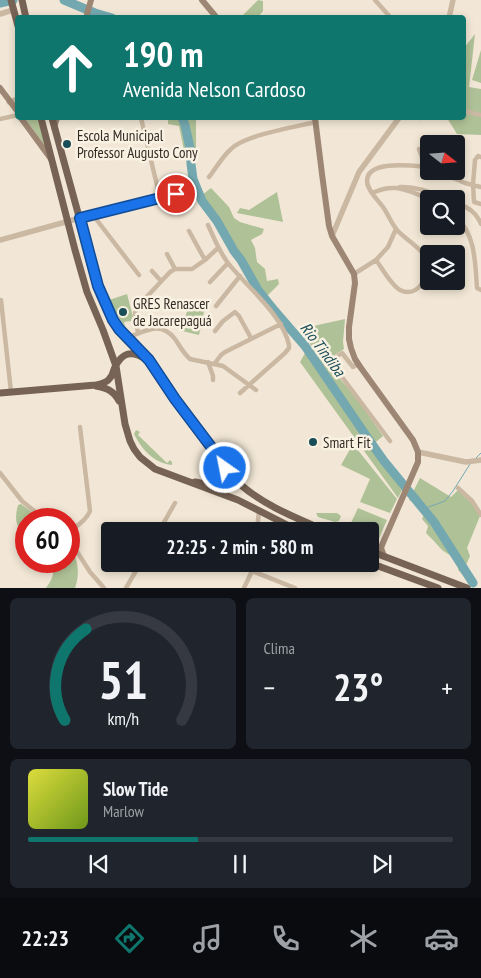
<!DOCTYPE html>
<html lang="pt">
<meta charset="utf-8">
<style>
:root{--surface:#171b24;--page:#20242c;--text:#f1f3f6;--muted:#9ea1a6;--line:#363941;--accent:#0f766e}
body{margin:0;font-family:"PT Sans Narrow",sans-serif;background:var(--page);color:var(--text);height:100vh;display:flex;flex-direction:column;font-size:19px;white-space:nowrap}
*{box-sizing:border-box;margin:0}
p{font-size:16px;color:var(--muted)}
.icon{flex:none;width:28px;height:28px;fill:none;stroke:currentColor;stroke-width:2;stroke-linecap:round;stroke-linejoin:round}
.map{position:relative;height:588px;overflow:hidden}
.details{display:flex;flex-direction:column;gap:10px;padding:10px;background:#0d0f14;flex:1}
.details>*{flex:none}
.guide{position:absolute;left:15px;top:15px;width:451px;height:105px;border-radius:5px;box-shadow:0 2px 8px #0003;background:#0f766e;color:#fff;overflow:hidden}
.needle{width:32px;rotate:107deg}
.buttons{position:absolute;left:420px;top:135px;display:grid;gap:10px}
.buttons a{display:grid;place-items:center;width:45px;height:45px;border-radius:5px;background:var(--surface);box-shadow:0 2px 8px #0003;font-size:25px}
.speed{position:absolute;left:15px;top:508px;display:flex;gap:10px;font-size:25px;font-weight:700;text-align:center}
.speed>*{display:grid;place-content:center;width:65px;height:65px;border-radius:50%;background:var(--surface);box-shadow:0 2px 8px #0003;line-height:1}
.speed .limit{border:8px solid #d22;background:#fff;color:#111}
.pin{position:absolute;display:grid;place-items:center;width:42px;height:42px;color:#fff;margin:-21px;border:2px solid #fff;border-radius:50%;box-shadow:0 1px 5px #0007}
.me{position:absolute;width:55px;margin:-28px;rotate:327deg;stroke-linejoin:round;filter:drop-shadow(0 0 4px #0008)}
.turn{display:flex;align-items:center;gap:18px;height:105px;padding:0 25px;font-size:22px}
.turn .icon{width:65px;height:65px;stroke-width:2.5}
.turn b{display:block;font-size:35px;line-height:42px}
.big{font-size:38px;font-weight:700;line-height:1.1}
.details .widget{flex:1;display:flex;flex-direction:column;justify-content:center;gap:8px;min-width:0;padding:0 18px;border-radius:8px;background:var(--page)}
.details .dial{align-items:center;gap:0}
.dial svg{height:130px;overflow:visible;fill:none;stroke:var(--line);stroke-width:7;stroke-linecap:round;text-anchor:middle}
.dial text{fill:var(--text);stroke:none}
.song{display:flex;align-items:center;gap:15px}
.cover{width:60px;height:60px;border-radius:8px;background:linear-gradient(135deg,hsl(60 70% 55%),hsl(80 70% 35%))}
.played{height:5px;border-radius:2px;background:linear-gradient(90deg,var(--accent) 40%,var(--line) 40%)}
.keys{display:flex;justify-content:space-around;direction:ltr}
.heat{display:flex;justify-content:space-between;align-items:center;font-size:28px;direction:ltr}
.details .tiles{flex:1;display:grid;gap:10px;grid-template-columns:1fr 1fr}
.widget:last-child{grid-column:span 2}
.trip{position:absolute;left:101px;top:522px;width:278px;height:50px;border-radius:5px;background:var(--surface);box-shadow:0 2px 8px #0003;font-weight:700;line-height:50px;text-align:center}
.tabs{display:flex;height:80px;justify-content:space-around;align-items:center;background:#090b0e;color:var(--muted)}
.tabs .icon{width:35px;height:35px}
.tabs .active{color:var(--accent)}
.tabs b{font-size:22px;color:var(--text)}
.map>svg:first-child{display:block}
.green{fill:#afc196}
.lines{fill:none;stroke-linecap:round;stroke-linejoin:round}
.stream{stroke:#74a8b0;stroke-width:1}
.river{stroke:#74a8b0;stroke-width:9}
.minor{stroke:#cab8a2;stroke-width:4.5}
.tertiary{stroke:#cab8a2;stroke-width:5.5}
.secondary{stroke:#9d8673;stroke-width:6}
.primary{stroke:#776355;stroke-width:7}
.route-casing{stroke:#114b97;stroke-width:12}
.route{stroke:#1a73e8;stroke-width:9}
.poi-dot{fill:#194d57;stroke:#f9f1e2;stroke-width:2}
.labels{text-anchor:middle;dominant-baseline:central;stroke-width:5;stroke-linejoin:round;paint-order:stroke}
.poi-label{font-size:15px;fill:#342b25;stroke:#f9f1e2;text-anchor:start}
.water-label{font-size:16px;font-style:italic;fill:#194d57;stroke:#f9f1e2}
</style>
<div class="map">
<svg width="481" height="588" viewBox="0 0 481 588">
<rect width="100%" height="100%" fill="#f2e7d6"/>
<path class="green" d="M258,0L263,1V11L258,17H241Z
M475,34L469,87L481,89V135L457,134L447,118H464V48Z
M481,50V83L472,80Z
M25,118H38L45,146Z
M168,118H204L196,120V154L186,160L179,126L168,124Z
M211,188L229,207L234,218L240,222L264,229L262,234L251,240L255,248L257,262L265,269L267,281L278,279L279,284L267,296L226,237L218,219L205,202L202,195Z
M277,192L283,222L237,213L240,208L249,210Z
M127,294L133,317L131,321L124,322L126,330L109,300Z
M189,303L205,307L199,335L182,331Z
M345,319L343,342L344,349L325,361L357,399L383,436L371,446L403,488L398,498L300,362L305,353L312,347L300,329Z
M136,430L140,432L138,435L167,463L170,460L172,462V465C154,463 142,450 134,434Z
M353,444L397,499L390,513L360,502L370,479L341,465Z
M420,478L451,497L458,490L471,502L480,516L467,548L470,556L462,574L458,570L459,566L454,558L442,550L433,540L426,533L428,526L422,519L426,510L409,500Z
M21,504L41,519H26V538C16,528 14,519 18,505Z
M358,508L387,520L377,543L370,542V531H358L349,527Z
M316,513H337L341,516L339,521L335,522L318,517Z
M69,543C77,559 81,570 75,588H46C53,578 55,573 52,561H69Z"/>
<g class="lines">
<path class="stream" d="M476,458L481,453
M423,509L445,501L453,491L470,464"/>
<path class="river" d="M64,0L95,13L112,18
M0,3L13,0
M182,118L185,125L190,148L191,164L193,179L202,201L217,221L234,251L241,260L258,290L274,310L305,346L367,437L384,461L434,522L473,583"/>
<path class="minor" d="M375,0L391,18
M464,111L481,115
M141,118L160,198
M419,118H420
M0,119L18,115
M419,149L423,160L429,168
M481,157L478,156L475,160L473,184L474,202L481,204
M437,171L465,183L481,187
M209,177C216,168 222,157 231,149C245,135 295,127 316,122
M400,187C417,186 432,193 447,199
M372,193C396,182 407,191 430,199
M456,203C468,207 476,212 481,224
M93,215L139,275
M456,217C476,235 475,263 477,288L481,290
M80,218L193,190
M208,225C214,238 219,251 228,263C246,286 283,315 289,345V348L285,353L240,393
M189,231L205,260
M167,254L175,269
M376,260L388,247L396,229
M152,271L161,281
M354,274L376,260C382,268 391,285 400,290C418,299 431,275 426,260C421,247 406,240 397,230C391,223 388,214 383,207C378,200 367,190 367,181C367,159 415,166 428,167
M210,282L228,263
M1,300L11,392
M216,306L240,276
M215,331L223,321L235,312L239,316L251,338
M138,333L135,314L136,310L139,305L170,272L175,269H192L205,260L218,248
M127,338C145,331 161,320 175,339C180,346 183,353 190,359L223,366L256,390
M208,362L213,376V380
M215,363L221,355L225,352L281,324
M357,363L355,366L353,367L342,353L330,361L390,441
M0,473L22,501L44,519
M458,488L472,501L481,515
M159,531L175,503
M257,531L259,511
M69,532C76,526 86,521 90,511L80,427
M69,539L90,572L104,588
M252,571L295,588
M126,588L140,564
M244,588L252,571L254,564"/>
<path class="tertiary" d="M0,14L13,10
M449,18L453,0
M9,102L18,99
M332,236L359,172L399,118
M0,240L80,218
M418,452L466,462L481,460"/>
<path class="secondary" d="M202,0L217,18
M86,18L91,0
M0,88L18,112
M21,118L51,159
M315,118L322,174L329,226L332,236L354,274L355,283L349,327V339L351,348L355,359L361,368L413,440L418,452V462L382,545L381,548L384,556
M54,127L57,118"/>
<path class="primary" d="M11,0L18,26
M22,0L26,18
M41,118L75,250L87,292L103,330L116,366L125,424L130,441L134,449L140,457L155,469L238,500L299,531
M52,118L98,286L113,320L119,329L149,360L175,399L241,485C265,506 297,518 326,531
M96,386C107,388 114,391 119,401
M0,393L96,385C101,384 107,383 110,378C113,375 113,371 115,367C122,353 131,350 144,358
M195,482C205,484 217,487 223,476C226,472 225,469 224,464
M370,551L467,588
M370,563L438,588"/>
</g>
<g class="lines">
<defs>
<path id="route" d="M176,194L80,218L98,286L113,320L119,329L149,360L175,399L224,464L225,468"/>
</defs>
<use href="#route" class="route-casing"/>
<use href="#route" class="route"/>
</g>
<g class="poi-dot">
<circle cx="67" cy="144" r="5"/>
<circle cx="123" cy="312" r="5"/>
<circle cx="313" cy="442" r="5"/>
</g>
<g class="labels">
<g class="poi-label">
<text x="77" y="135">Escola Municipal<tspan x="77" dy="17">Professor Augusto Cony</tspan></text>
<text x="133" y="303">GRES Renascer<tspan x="133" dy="17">de Jacarepaguá</tspan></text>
<text x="323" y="442">Smart Fit</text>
</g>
<g class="water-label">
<text transform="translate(323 349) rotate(53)">Rio Tindiba</text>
</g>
</g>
</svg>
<div class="buttons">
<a><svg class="needle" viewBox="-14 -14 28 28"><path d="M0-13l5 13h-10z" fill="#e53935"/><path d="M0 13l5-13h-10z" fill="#9ea1a6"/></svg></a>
<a><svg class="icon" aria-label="search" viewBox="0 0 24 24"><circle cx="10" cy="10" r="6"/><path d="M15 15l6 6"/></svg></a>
<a><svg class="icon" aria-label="layers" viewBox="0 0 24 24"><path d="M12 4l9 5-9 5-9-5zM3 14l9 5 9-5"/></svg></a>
</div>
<div class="speed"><div class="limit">60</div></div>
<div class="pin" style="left:176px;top:194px;background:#d93025"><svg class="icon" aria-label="arrive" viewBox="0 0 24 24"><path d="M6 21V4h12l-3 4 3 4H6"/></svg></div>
<svg class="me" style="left:225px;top:468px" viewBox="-20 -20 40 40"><circle r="17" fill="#1a73e8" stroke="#fff" stroke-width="3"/><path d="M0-11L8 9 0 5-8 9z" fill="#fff"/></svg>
<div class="trip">22:25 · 2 min · 580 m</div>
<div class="guide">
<div class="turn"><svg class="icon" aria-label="ahead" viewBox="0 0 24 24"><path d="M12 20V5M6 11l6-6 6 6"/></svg><div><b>190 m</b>Avenida Nelson Cardoso</div></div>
</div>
</div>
<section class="details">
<div class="tiles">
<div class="widget dial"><svg viewBox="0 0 100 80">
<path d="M14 69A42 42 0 1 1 86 69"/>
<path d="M14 69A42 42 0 0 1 27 13" stroke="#0f766e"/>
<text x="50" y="56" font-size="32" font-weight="700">51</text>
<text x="50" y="72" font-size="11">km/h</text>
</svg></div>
<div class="widget"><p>Clima</p>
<div class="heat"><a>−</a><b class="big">23°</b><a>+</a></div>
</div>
<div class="widget">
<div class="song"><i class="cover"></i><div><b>Slow Tide</b><p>Marlow</p></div></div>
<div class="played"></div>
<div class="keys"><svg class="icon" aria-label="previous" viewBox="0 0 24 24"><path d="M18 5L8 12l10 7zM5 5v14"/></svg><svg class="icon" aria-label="pause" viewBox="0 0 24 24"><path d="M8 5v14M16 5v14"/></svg><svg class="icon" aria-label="next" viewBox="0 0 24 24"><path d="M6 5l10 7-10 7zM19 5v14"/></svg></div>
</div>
</div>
</section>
<nav class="tabs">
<b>22:23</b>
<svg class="icon active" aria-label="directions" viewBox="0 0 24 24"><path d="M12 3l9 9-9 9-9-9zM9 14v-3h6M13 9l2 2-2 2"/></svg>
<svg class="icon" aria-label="music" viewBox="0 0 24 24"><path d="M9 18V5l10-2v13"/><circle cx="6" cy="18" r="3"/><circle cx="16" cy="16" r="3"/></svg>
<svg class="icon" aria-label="phone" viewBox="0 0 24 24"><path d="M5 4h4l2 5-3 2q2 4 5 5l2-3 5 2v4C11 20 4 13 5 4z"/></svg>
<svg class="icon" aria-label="climate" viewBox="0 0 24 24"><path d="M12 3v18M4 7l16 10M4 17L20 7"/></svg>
<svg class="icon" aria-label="car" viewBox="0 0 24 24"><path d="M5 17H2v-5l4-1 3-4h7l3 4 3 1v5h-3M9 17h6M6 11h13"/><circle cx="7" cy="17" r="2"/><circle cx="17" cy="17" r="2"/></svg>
</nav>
